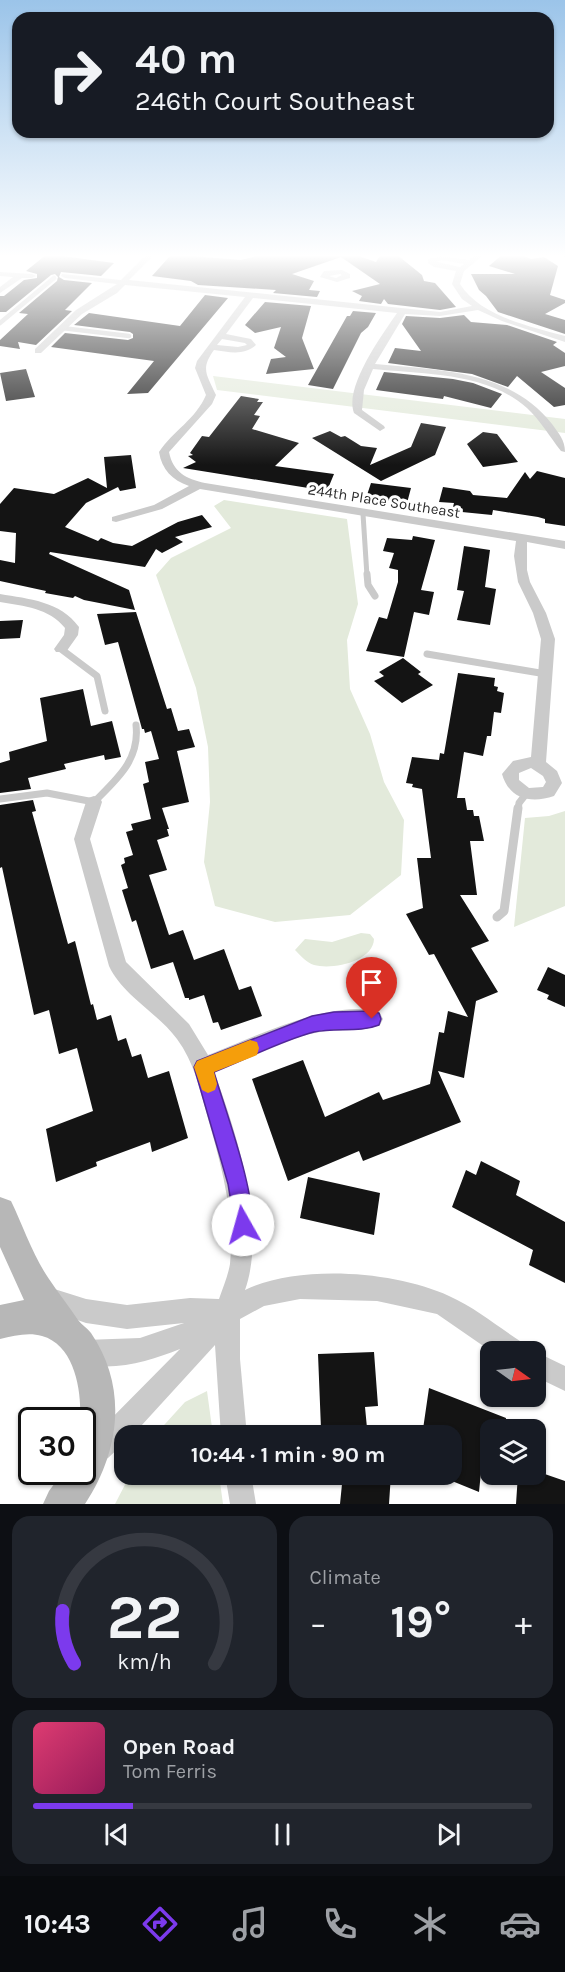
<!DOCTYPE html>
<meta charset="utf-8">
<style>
:root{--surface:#171b24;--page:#20242c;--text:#f1f3f6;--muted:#9ea1a6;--line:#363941;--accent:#7c3aed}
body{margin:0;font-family:Karla,sans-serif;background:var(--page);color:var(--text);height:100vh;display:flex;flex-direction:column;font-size:22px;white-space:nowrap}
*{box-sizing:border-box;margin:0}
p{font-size:20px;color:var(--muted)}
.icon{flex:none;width:33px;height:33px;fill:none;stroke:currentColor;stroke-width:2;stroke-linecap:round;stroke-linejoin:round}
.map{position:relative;height:1504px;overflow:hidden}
.side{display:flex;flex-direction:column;gap:12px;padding:12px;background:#0d0f14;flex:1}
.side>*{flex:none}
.guide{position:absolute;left:12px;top:12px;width:542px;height:126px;border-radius:18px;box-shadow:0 2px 4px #0004;background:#171b24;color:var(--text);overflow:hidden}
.needle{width:39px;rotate:104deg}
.fabs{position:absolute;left:480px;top:1341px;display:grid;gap:12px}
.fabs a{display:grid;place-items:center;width:66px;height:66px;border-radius:12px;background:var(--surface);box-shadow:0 2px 4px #0004;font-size:30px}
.speed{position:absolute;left:18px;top:1407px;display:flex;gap:12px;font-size:30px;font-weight:700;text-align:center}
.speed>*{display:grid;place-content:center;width:78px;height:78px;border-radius:50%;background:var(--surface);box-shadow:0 2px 4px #0004;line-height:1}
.speed .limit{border:3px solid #111;border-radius:9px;background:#fff;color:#111}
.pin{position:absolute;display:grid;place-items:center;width:51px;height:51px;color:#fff;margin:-62px -26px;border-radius:50% 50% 50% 0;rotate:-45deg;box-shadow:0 0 6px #0007}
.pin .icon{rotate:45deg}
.me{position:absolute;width:66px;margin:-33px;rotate:353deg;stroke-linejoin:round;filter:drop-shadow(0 0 4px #0008)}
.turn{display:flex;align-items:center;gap:21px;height:126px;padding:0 24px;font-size:27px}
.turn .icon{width:78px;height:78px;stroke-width:2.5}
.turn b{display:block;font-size:42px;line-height:51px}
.big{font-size:45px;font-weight:700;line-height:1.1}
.side .card{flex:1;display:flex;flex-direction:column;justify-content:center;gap:9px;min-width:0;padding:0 21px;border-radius:18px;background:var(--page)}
.side .dial{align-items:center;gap:0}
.dial svg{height:156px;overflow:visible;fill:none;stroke:var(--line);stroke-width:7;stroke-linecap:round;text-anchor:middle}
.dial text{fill:var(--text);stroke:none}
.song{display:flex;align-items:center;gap:18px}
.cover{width:72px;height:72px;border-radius:9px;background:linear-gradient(135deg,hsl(340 70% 55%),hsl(330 70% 35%))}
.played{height:6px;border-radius:3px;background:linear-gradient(90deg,var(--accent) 20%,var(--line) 20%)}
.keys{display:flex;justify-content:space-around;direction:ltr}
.heat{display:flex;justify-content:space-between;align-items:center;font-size:33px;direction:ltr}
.side .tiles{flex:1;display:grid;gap:12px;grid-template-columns:1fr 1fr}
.card:last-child{grid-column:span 2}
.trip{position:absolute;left:114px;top:1425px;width:348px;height:60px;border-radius:18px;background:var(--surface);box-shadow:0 2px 4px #0004;font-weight:700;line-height:60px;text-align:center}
.tab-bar{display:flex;height:96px;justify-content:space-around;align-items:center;background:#090b0e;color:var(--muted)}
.tab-bar .icon{width:42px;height:42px}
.tab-bar .on{color:var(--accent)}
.tab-bar b{font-size:27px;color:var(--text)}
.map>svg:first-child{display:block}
.green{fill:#e3eadb}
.building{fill:#141414}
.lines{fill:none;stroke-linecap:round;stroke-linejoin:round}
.lane-far3{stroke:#cacaca;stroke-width:4.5}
.lane-far2{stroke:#cacaca;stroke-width:5}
.lane-far1{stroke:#cacaca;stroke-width:7}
.lane{stroke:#cacaca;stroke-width:9}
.street{fill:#cacaca;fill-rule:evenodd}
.secondary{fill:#b7b7b7;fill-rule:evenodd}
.route{fill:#7c3aed;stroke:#51269a;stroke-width:1.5}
.slow{fill:#f59e0b}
.labels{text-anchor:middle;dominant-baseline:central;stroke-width:6;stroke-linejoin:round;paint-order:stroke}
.far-street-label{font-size:15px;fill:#2d2d2d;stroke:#fff}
</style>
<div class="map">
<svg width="565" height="1504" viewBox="0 0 565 1504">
<rect width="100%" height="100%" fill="#fff"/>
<path class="green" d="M213,376L565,419V433L217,390Z
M224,500L347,519L358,604L347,640L350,689L370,734L384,782L404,820L401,875L350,915L275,922L215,906L204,862L210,802L208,747L196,688L156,575L171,558L231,528L214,506Z
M565,811V906L514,927L525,818L549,816Z
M361,933L370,934L374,939C373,962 332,970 314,965C307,963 300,955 295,950L305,939L332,942Z
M207,1391L213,1435H155L185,1402Z
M130,1475H219L223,1504H115Z"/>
<path class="building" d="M47,254L114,263L101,276L61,272L59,277L64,280L92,283L65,310L72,311L36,345L18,342L20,349L0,346V340L28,314L19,313L57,281L58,277L55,274L51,275L6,312H0V296H4L24,280L37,278V274L26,271Z
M265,254H353L376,262L381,254H396L422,275L424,281L435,283L456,307L440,310L388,304L384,299L381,304L359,301L362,296L352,291L380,284L341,257L292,274L314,281L309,290L320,291L317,297L273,293L276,290L198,285L191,281L152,276L170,256H191L241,260Z
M503,254H519L531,259L544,257L558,266L550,295L565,300V303L545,314L565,320V334L498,312L486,296L479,290L471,274H515L489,266Z
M205,295L228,298L148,393L127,394L154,361L51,347L65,333L128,340L133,338V334L130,332L74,325L89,313L180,326Z
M265,302L311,306L302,338L314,369L266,374L271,359L286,357L274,348L281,327L255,333L245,325Z
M353,311L376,313L368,327L361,333L333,389L308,385L347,316H350Z
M464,315L471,322L507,325L557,342L553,345L565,353V366L541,372L565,388V405L554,407L517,376L508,387L472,374L388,363L395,348L421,351L402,324L406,316L440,318Z
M26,369L35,397L6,401L0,373Z
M384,372L453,379L473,383L502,394L491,408L444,396L443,399L376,390Z
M241,396L259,399L257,402H263L254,415L260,416L252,429L299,443L275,466L334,474L327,491L183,468L196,462L188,456L193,455L190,453L202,436L209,437Z
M421,423L446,427L435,455L381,481L312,438L330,431L341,437L345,436L361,446L377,448L370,465L411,447Z
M483,432L497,434L518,462L483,467L467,444Z
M131,455L136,488L120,491L118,487L86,503L65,527L98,541L101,538L113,543L132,546L178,522L202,515L212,527L175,537L183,542L162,553L156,549L145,567L50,552L49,554L129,590L135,610L84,600L75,596L73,598L45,593L46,591L0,581V560L15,563L16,533L0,531V504L14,488L54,494L88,478L107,488L104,457Z
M537,471L565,478V526L545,523V519L538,517L512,513L493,510L492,515L452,511L454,503L439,502L443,487L470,491L473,495L507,498L525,472L530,479Z
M371,483L411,488L407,503L366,498Z
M413,536L435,540L421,590L434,592L429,615L414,612L404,657L366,651L379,617L387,619L398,582V570L389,568L394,553L383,551L387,538L412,540Z
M464,546L490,550L485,587L496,589L490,625L457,620L464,591L457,590Z
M136,612L167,709L171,708L178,731L189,729L195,747L177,751L189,802L162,808L169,829H167L169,836L157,840L167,870L149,875L169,935L183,930L194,960L224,949L239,990L251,986L262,1016L221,1030L218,1022L213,1023L204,995L189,1000V998H185L173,962L151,969L136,920L132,922L122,890L128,888L121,865L125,863L124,858L133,855L126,832L133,830L131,824L151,819L143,784L149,782L145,762L159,759L151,731L145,733L144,729H142L118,642L105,645L97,614Z
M23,620L20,638L0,639V621Z
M403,658L421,672L418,674L433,685L402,703L374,681L384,676L379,672Z
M458,673L495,678L494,686L498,687L497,691L504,693L501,713L494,712L491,736H487L483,756L464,752L457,798H465L467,810H473L474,816H479L484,841H470L477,895H460L489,941L471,948L498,992L476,1001L464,1078L438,1071L461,1122L363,1161L359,1151L288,1181L252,1079L303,1060L325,1117L379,1092L383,1100L430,1084L439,1032L444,1033L448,1011L468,1017L434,954L429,955L406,914L423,908L417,858H431L422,789L412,787L413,784L406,783L412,757L439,760L440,753L444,754Z
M83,689L91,726L112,721L121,757L105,760L104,755L64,764L66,769L28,778L31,789L0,793V763L10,760L9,752L47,741L40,698Z
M33,800L36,811L32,812L68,944L75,941L91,1005L93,1004L97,1020L111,1015L118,1041L126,1038L132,1057L141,1054L148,1078L169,1071L188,1138L152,1152L150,1142L96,1162L97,1166L56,1182L46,1129L93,1111L77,1048L59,1054L49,1010L34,1015L2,867L0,868V805Z
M548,967L565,975V1007L547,999L549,995L537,990Z
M481,1161L520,1181L516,1195L565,1222V1283L529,1265L533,1250L452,1207L466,1170L476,1175Z
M308,1177L380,1193L374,1235L300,1218Z
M374,1352L378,1406L365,1407L367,1428L321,1429L318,1354Z
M429,1388L506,1418L505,1430H490V1476L481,1472L479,1492L452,1481V1436H422Z
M536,1471L565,1481V1504H516L518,1474H536Z
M343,1474H391L389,1504H340Z"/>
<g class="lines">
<path class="lane-far3" d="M0,323L54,278
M62,328L129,336"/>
<path class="lane-far2" d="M363,514L367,576"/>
<path class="lane-far1" d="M367,574L368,585L375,596
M61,649L97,676L105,711
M427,654L546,674
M0,799L47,793L94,802C117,779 140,760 136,725
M518,810L519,803L526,794"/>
<path class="lane" d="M497,917L504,911L518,808"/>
<path class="street" d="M147,254H155L129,280L440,312L472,306L462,299L452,284L456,271L434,267L428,263V259L441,256L469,260L476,254H485L464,271L460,284C481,317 530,326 565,336V342L502,321L478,310L440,316L405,314L375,364C438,370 510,370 552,424C559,434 565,440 565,452L561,451C550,437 540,420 527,408C487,372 422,374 373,369L364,390L362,410L384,426L385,428L380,431L354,413C344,387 382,335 397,313L253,298L226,334L251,339L256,345C244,356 229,352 214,350C200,369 207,375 216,395L212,404L169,452C173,472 186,479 205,483L565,541V549L527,542V570L530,582L546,613L555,639L546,762L557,771L562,783L554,796C531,804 509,799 502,774L513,761L531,757L541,639L533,613L518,582L514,556L516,541L200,489L162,509L116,522L112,521V517L154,505L189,486C172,480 162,470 159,452C173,431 196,419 206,395L195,368L197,361L245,297L125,285L117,293L82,314L41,353H35V349L76,310L117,284L65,278L61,276L62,274L121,280ZM441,260L464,264L460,267L437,262ZM222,339L245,343L247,345L238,347L217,345ZM531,768L543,776L546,782L543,787L529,788L519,780V773Z
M560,254H565V257Z
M342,270L350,274V278L337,282L320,277L324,271ZM340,274L342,275L336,278L329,276Z
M0,272L32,274L36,276L32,278H22L0,293V287L13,277L0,276Z
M0,594C29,599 60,601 79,627L78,635L66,652H56L54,649L64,635L65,628C49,608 24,606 0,602Z
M94,796L100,798L102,802L90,839L126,962L189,1024L208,1055C249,1039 338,996 380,1013L383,1019L380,1025C360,1033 336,1028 315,1033C285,1039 244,1060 214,1072C237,1133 267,1228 245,1290C299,1264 395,1271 449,1296C476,1308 498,1327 523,1343L526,1352H492L437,1314L377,1301L300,1299L264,1306L240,1319V1359L247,1436H221L215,1345L141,1426L132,1436H124V1443L108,1458L99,1462L90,1458L86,1449L90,1440L180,1349C150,1361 108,1374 76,1361L73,1352L76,1343L85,1340L140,1338L184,1323L127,1329L86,1323L40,1307L36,1299L40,1291L48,1287L86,1299L127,1305L190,1298L219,1299C223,1287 228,1276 230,1264C235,1213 221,1164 207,1115C200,1089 194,1062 177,1039C158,1013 123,996 109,966L74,839L86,802L88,798Z
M536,1352L565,1366V1391L536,1377Z
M225,1474H251L256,1504H230Z"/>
<path class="secondary" d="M0,1197L11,1201C23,1226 33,1256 49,1279C58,1293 69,1306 78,1320C82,1325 87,1328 91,1333C128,1387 120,1451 85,1504H43L49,1491L63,1472H82V1420H80C82,1392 75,1345 42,1336C28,1332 14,1336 0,1339V1305L24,1300L0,1247Z"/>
</g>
<linearGradient id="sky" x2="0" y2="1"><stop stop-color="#9bc4e9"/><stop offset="0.55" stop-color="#fff"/><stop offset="1" stop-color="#fff" stop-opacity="0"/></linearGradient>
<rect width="565" height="465" fill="url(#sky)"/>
<path class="route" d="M372,1011L379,1013L381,1019L379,1025C359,1033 335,1027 314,1032C280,1041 247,1059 214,1072C223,1104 261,1205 250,1233L243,1235L236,1233L228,1184L194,1067L197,1061L312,1016L334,1012Z"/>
<path class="slow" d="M250,1040L257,1042L259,1048L257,1055L214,1072L217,1084L215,1090L208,1093L202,1090L194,1067L197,1061Z"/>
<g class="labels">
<g class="far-street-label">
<text transform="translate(384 501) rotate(9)">244th Place Southeast</text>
</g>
</g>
</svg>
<div class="fabs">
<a><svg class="needle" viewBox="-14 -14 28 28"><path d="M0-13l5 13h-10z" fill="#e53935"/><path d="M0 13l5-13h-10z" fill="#9ea1a6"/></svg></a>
<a><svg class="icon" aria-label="layers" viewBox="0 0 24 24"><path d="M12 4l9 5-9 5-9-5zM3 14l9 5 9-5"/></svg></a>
</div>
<div class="speed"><div class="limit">30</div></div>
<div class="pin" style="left:372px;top:1019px;background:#d93025"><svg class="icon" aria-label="arrive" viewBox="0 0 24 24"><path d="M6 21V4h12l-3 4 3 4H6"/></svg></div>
<svg class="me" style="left:243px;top:1225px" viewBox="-20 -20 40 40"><circle r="19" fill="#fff"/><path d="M0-13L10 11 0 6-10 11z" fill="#7c3aed"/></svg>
<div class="trip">10:44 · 1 min · 90 m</div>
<div class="guide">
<div class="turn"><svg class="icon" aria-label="right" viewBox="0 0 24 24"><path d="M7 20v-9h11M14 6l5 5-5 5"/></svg><div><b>40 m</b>246th Court Southeast</div></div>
</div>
</div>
<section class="side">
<div class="tiles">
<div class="card dial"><svg viewBox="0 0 100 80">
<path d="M14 69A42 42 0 1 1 86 69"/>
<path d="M14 69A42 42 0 0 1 8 42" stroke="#7c3aed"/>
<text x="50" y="56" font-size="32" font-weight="700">22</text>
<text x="50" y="72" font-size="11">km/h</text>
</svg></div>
<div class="card"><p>Climate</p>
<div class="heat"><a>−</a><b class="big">19°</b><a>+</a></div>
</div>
<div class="card">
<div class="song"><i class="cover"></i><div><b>Open Road</b><p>Tom Ferris</p></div></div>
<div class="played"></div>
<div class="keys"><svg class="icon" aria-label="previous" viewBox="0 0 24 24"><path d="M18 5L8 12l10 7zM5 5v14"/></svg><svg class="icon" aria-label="pause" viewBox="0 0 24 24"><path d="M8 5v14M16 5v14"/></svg><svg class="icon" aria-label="next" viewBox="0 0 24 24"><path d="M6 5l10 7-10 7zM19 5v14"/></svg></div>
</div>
</div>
</section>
<nav class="tab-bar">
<b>10:43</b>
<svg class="icon on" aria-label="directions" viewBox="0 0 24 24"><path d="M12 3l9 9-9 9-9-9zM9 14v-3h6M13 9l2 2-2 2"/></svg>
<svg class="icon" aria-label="music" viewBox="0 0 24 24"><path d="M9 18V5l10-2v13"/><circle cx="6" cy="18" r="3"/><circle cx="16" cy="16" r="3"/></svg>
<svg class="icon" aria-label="phone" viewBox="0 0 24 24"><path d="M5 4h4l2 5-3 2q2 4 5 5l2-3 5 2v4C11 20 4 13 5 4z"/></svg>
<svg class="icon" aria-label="climate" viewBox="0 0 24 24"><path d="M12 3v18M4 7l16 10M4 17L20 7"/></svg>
<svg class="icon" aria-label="car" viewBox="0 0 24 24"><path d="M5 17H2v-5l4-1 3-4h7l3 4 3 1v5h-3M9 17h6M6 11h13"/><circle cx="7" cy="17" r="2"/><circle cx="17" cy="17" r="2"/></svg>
</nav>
